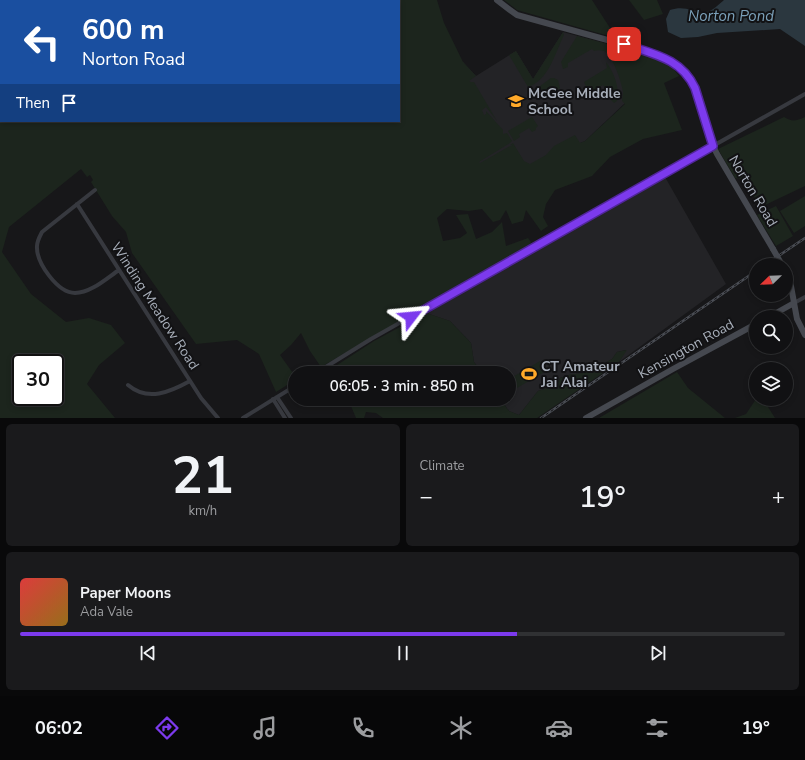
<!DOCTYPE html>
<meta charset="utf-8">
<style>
:root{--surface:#111113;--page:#1a1a1c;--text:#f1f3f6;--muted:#9c9da0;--line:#303133;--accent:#7c3aed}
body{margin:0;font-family:"Nunito Sans",sans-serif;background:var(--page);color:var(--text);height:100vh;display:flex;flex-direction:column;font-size:15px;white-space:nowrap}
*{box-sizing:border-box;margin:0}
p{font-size:13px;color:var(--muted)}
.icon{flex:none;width:22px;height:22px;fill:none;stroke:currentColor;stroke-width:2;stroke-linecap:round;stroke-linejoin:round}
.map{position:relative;height:418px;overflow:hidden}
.side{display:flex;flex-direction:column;gap:6px;padding:6px;background:#09090a;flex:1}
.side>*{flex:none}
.guide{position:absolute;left:0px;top:0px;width:400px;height:122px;box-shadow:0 2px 6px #0003,0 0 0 1px var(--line);background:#1a4fa0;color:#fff;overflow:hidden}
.needle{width:26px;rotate:247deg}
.controls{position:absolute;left:749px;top:258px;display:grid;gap:8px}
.controls a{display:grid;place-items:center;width:44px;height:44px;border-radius:50%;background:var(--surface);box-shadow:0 2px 6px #0003,0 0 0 1px var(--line);font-size:20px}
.speed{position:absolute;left:12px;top:354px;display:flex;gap:8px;font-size:20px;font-weight:700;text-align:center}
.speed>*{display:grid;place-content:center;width:52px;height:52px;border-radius:50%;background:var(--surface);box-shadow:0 2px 6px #0003,0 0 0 1px var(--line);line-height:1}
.speed .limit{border:2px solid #111;border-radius:6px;background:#fff;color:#111}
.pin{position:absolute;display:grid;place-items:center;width:34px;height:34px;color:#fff;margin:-17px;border-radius:8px;box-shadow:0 2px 6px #0006}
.me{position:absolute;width:44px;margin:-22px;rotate:61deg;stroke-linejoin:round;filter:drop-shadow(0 0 3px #0008)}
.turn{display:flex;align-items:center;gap:14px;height:84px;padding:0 16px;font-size:18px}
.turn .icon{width:52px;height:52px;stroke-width:2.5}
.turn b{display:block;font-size:28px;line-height:34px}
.then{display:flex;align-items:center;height:38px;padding:0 16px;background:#0003;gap:8px;font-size:15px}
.big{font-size:30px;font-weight:600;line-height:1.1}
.side .card{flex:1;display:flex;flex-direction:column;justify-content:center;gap:6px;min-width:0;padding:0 14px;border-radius:6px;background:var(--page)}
.side .dial{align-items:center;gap:0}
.dial b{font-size:52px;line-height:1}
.song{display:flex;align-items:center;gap:12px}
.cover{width:48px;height:48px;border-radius:6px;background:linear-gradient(135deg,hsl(0 70% 55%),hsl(40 70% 35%))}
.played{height:4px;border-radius:2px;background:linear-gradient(90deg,var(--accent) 65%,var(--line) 65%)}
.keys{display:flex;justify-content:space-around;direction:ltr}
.heat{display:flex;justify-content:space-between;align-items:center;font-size:22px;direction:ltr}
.side .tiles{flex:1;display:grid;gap:6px;grid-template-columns:1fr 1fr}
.card:last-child{grid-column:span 2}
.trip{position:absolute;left:288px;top:366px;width:228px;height:40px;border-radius:20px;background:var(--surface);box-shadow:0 2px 6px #0003,0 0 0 1px var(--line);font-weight:600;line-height:40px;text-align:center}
.tabs{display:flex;height:64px;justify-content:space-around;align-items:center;background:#070708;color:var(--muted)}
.tabs .icon{width:28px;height:28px}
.tabs .current{color:var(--accent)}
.tabs b{font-size:18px;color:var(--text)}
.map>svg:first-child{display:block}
.built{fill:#232326}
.green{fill:#1c251d;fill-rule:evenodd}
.water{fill:#2b373f}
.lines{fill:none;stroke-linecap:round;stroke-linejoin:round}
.street{stroke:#37393f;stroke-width:4}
.secondary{stroke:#45484f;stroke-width:6}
.rail-casing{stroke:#4a4d54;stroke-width:2.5}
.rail{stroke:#121214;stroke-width:1;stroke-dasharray:3;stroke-linecap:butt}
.secondary-bridge{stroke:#45484f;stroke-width:6}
.route-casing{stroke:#51269a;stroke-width:10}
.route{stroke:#7c3aed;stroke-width:7}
.labels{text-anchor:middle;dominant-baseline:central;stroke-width:4;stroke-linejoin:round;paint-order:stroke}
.poi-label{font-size:14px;font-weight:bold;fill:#a8afba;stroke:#121214;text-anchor:start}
.street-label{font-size:14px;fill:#a8afba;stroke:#121214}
.water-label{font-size:15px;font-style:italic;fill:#7ba0b9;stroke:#121214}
</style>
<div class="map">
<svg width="805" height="418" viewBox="0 0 805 418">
<rect width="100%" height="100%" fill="#171719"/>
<path class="built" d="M563,32L625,49V103L585,141L580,143L543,173L462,169L399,121L463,62L476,76L516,51L533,79Z
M665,177L726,284L619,362L626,350L617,352L612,359L600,366L583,373L569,375L560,378L556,385L538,391L519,415L509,411L500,399H509V373H482L474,362L471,343L450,321L426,313Z"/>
<path class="green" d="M98,0H437L444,23L463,62L476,76L469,81L471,82H474L497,121L486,107L482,110L484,115L486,114V111L503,130V134L507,133L512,141L510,143L479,162L480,163L510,146H513L510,145L513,143L524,161L530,164L546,155L554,146L575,135L580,143L585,141L625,104L622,101C622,98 623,95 623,92C622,83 612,54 604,51C600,50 597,50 594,51L592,49L568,63V67L563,69L561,62L577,36L638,52L671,66L679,76L664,83L682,130L643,139L610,157L592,176L555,190L546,204L543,217L548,226L541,231L526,210L523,221L512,224L506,210L500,220L493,222L482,209L469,211L447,209L437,218L443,241L460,238L467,233L456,215L468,214L476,239L492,232L502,222L506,246L528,238L531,242L529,246L321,367L310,351L301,333L291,345L280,355L295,376V380L276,392L259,354L237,340L196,344L132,253L126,232L112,216L91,182L93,180L90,175L87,177L81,169L9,227L2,252L31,294L66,322L89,318L111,325L125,343L99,365L87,384L115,418H0V51L1,121H399V1ZM21,363H55V397H21Z
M504,0H592L610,28L609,36L517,10Z
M629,0H657L663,14L644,20Z
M563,32L564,35C555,53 549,80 528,87L509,55L516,51L533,79Z
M606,62C614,72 620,88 617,101L614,103L610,99L611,98L603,85L589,93L584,82L607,68Z
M551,78H554L558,80L560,88L558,90L547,98L538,89H536Z
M532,117L538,126L536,128V130L532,132L529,128L519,134L520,137L514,141L508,131Z
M784,117C792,122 796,121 805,117V186L763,206L755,198L741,179L735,178L718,149Z
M805,196V226L794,233L780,211Z
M776,206L793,236L776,246L757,215Z
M426,313L450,321L471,343L474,362L482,373H337L334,367L374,341Z
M627,350L619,362L537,418H383L376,413L366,412L364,418H356L348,399H500L509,411L519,415L538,391L556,385L560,378L569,375L583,373L600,366L612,359L617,352Z
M540,361L546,371L517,388L511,378Z
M677,372L688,388L725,418H599Z
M756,399H763L775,418H735L746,414Z"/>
<path class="water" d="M724,0H805V46L780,29L717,33L698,37L681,38L668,32L666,19L670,10C685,5 691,12 705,12C712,12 719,4 724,0Z"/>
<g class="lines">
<path class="street" d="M68,1V0
M95,190L42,232C40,236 37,241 37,246C36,263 58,293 75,293C91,293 107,278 119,270
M77,204L201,398L218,418
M794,303L805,297
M316,373L371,339L805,94
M128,385C148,402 170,392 190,381
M277,397L291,418
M273,399L285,418
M243,418L295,386"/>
<path class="secondary" d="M497,0L510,10L517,15L622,44L666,59L678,65L685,72L691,80L695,88L713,146L717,154L773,249
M786,272L791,286L797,319L805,335
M769,317L794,303
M586,418L673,369L756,324"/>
<defs>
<path id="rail" d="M765,265L805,238
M541,418L756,271"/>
</defs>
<use href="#rail" class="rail-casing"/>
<use href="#rail" class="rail"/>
<path class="secondary-bridge" d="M773,249L782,265"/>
</g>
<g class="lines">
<defs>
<path id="route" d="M411,317L713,146L695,88C681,58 653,54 624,44"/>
</defs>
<use href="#route" class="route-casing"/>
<use href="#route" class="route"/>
</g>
<defs>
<symbol id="school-bare" viewBox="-9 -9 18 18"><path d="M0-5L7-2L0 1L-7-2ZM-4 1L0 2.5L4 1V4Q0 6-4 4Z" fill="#ffa929" stroke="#121214" stroke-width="2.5" paint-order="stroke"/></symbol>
<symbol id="stadium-bare" viewBox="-9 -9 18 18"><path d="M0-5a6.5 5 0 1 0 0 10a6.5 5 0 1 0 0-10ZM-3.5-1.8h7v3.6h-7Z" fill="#ffa929" stroke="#121214" stroke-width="2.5" paint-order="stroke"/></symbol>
</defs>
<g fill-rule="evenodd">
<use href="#school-bare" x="505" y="90" width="22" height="22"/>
<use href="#stadium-bare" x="518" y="363" width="22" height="22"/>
</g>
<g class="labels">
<g class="poi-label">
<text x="528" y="93">McGee Middle<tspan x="528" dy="16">School</tspan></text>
<text x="541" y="366">CT Amateur<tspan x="541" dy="16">Jai Alai</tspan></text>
</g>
<g class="street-label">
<text transform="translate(753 191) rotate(59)">Norton Road</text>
<text transform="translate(155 306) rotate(57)">Winding Meadow Road</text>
<text transform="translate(686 349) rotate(-29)">Kensington Road</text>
</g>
<g class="water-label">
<text x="731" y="16">Norton Pond</text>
</g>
</g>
</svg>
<div class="controls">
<a><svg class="needle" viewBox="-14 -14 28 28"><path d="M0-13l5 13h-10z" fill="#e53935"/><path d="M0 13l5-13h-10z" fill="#9c9da0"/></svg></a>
<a><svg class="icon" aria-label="search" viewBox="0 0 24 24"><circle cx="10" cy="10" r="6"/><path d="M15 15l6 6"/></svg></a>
<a><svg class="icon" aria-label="layers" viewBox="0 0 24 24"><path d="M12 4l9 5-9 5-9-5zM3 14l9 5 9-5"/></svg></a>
</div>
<div class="speed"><div class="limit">30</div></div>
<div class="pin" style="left:624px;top:44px;background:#d93025"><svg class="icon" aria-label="arrive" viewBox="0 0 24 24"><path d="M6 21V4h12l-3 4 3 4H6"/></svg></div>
<svg class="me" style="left:411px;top:317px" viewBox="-20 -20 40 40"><path d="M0-17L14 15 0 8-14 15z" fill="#7c3aed" stroke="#fff" stroke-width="4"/></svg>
<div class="trip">06:05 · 3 min · 850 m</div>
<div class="guide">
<div class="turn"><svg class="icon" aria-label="left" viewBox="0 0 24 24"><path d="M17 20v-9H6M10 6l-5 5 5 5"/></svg><div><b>600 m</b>Norton Road</div></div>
<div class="then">Then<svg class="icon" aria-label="arrive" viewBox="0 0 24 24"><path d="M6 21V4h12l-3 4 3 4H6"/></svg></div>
</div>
</div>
<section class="side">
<div class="tiles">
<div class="card dial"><b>21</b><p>km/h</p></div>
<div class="card"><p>Climate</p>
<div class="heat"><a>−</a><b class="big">19°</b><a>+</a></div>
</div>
<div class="card">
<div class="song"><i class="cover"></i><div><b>Paper Moons</b><p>Ada Vale</p></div></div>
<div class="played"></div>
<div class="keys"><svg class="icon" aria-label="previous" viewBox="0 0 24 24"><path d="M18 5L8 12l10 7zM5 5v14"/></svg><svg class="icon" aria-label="pause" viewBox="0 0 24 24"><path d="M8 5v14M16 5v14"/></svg><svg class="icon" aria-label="next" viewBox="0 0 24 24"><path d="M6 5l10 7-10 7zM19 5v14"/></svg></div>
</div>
</div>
</section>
<nav class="tabs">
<b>06:02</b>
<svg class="icon current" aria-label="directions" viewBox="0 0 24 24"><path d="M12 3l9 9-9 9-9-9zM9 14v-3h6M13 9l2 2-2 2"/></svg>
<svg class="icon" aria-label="music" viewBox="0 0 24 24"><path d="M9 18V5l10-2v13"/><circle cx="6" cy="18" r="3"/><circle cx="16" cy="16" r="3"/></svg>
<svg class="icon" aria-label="phone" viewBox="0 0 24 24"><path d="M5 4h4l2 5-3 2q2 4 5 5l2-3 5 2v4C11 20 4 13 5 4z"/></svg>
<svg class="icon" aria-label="climate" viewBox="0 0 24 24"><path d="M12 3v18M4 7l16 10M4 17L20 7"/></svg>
<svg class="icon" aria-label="car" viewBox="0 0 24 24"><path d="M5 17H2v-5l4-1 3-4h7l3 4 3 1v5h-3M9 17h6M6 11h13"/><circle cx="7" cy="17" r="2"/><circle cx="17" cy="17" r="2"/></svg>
<svg class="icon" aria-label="filters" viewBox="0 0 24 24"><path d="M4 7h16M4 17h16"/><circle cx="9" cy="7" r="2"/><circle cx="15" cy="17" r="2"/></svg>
<b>19°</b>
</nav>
